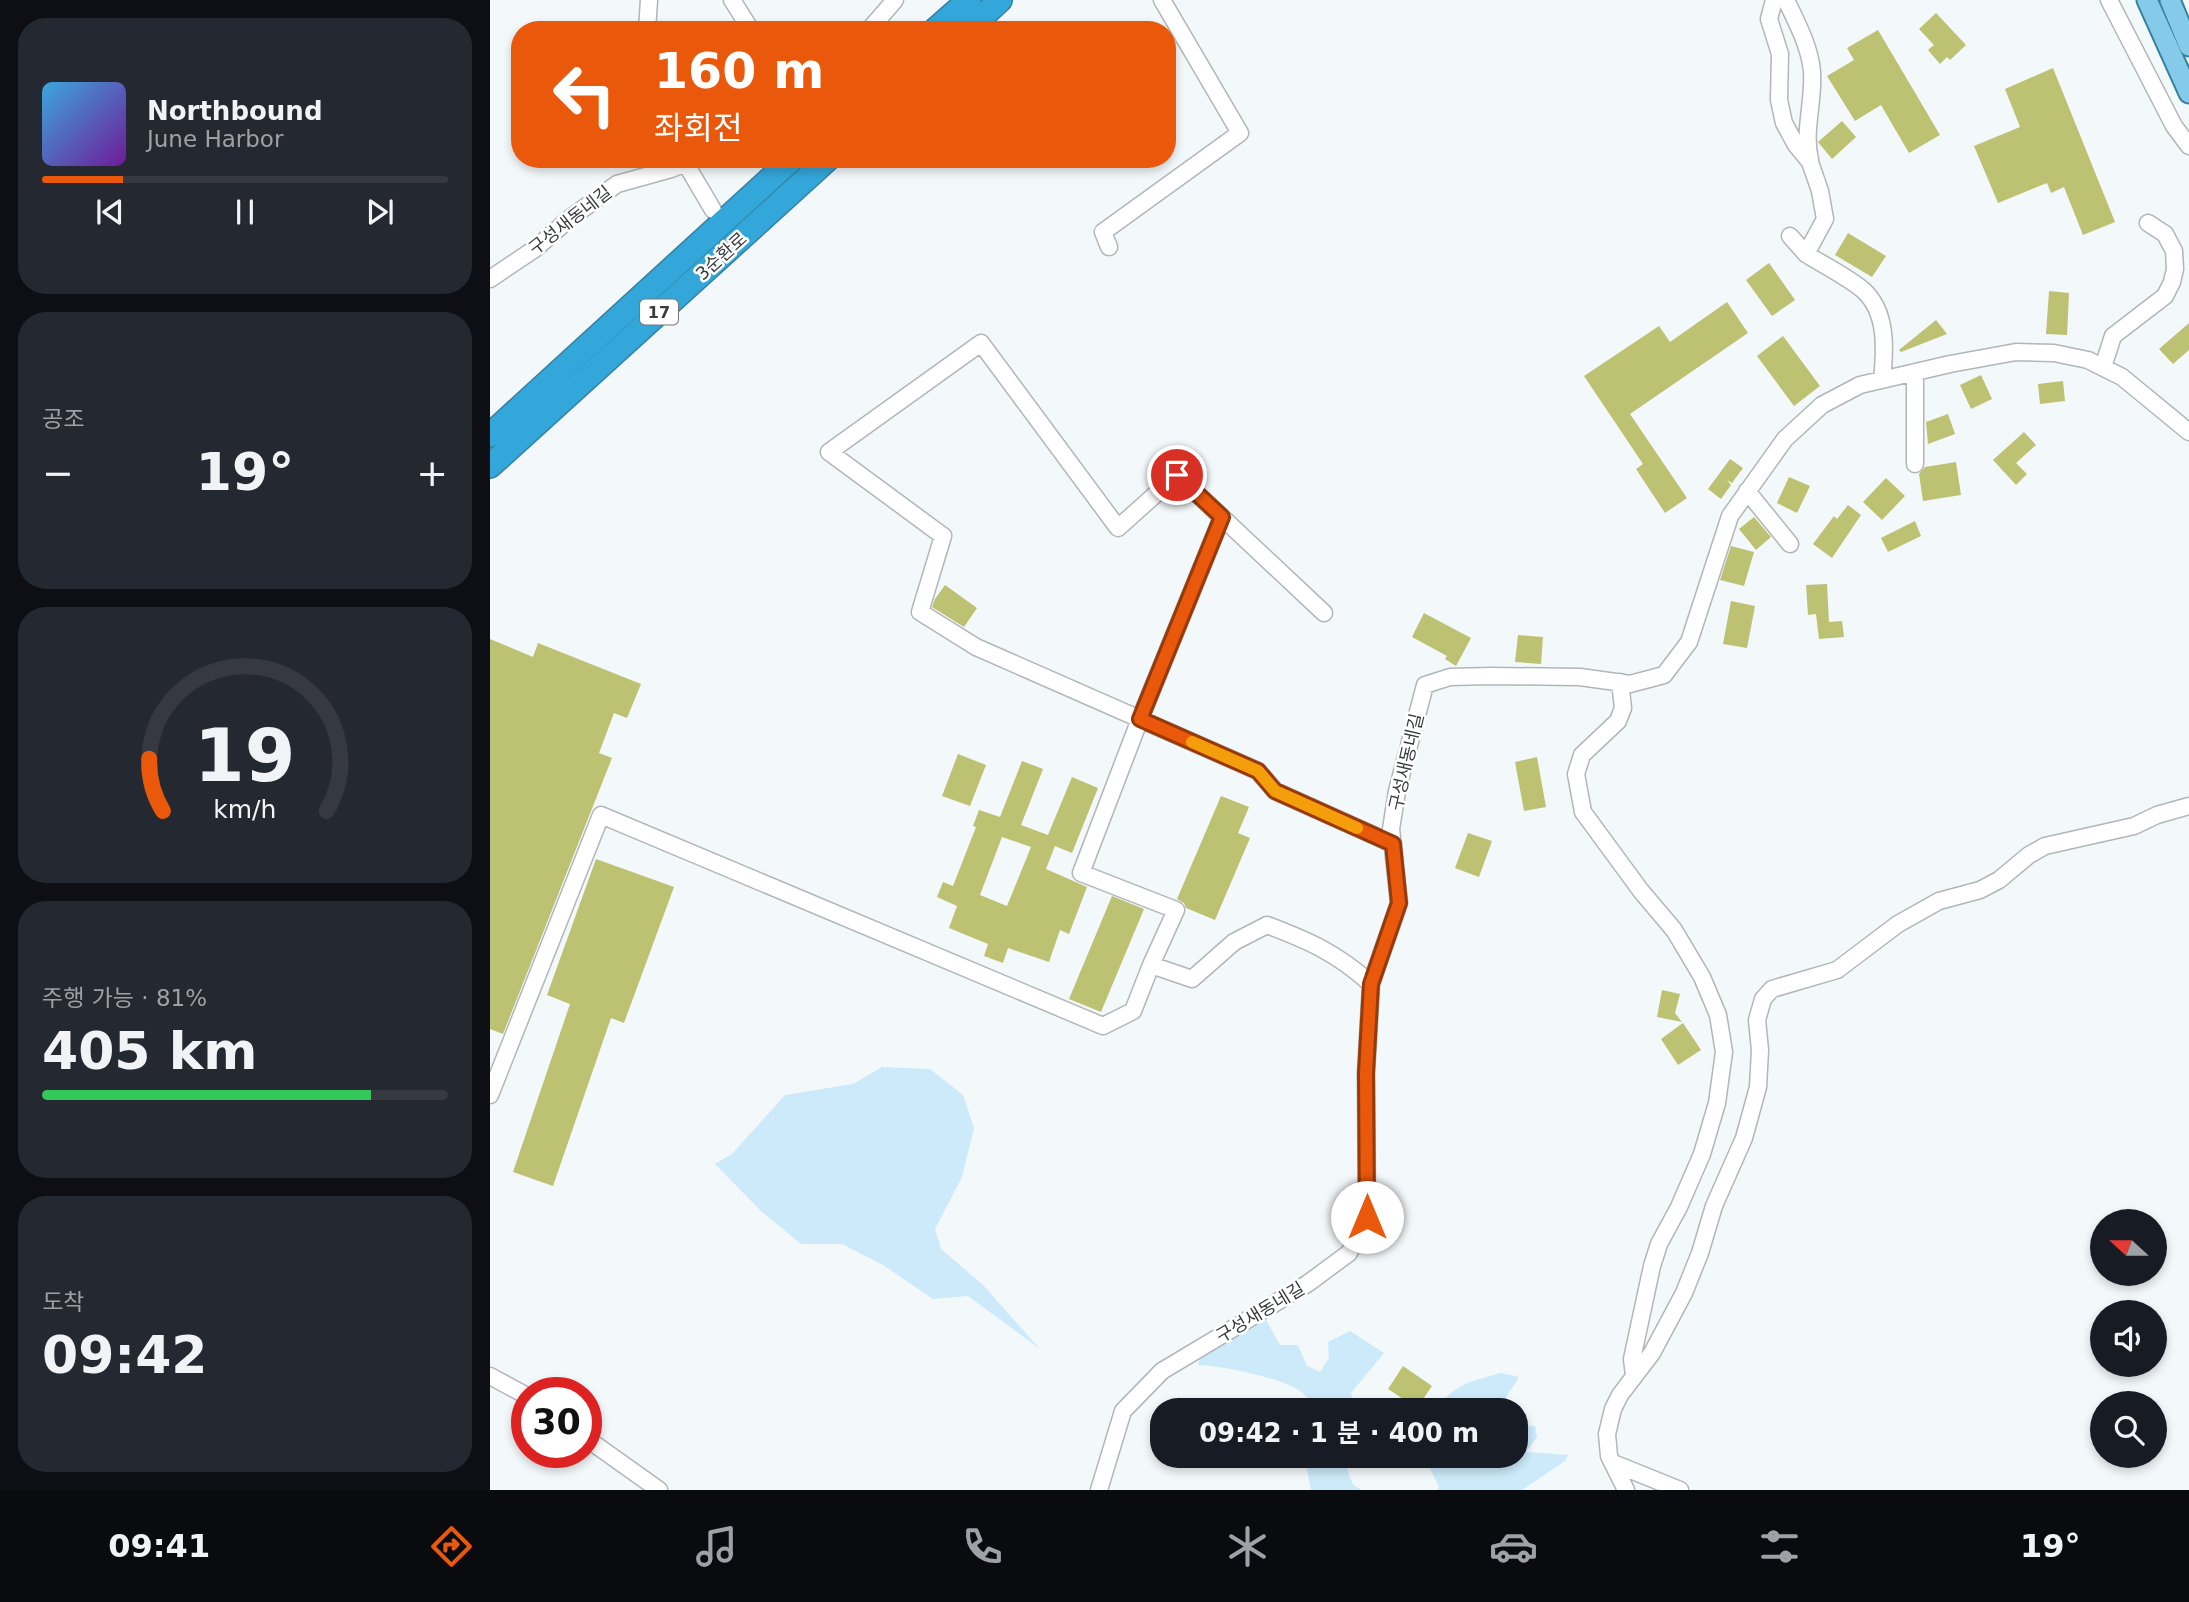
<!DOCTYPE html>
<html lang="ko">
<meta charset="utf-8">
<style>
:root{--surface:#171b24;--page:#242831;--text:#f1f3f6;--muted:#9ea1a6;--line:#363941;--accent:#ea580c}
body{margin:0;font-family:"DejaVu Sans","Noto Sans KR",sans-serif;background:var(--page);color:var(--text);height:100vh;display:flex;flex-direction:column;font-size:26px;white-space:nowrap}
*{box-sizing:border-box;margin:0}
p{font-size:23px;color:var(--muted)}
.icon{flex:none;width:38px;height:38px;fill:none;stroke:currentColor;stroke-width:2;stroke-linecap:round;stroke-linejoin:round}
.map{position:relative;flex:1;overflow:hidden}
.sheet{display:flex;flex-direction:column;gap:18px;padding:18px;background:#0d0f14;width:490px}
.sheet>*{flex:none}
.top-card{position:absolute;left:21px;top:21px;width:665px;height:147px;border-radius:28px;box-shadow:0 4px 10px #0003;background:#ea580c;color:#fff;overflow:hidden}
.needle{width:46px;rotate:291deg}
.fabs{position:absolute;left:1600px;top:1209px;display:grid;gap:14px}
.fabs a{display:grid;place-items:center;width:77px;height:77px;border-radius:50%;background:var(--surface);box-shadow:0 4px 10px #0003;font-size:35px}
.speed{position:absolute;left:21px;top:1377px;display:flex;gap:14px;font-size:35px;font-weight:700;text-align:center}
.speed>*{display:grid;place-content:center;width:91px;height:91px;border-radius:50%;background:var(--surface);box-shadow:0 4px 10px #0003;line-height:1}
.speed .limit{border:10px solid #d22;background:#fff;color:#111}
.pin{position:absolute;display:grid;place-items:center;width:60px;height:60px;color:#fff;margin:-30px;border:4px solid #fff;border-radius:50%;box-shadow:0 2px 7px #0007}
.me{position:absolute;width:77px;margin:-38px;rotate:0deg;stroke-linejoin:round;filter:drop-shadow(0 0 5px #0008)}
.turn{display:flex;align-items:center;gap:24px;height:147px;padding:0 28px;font-size:32px}
.turn .icon{width:91px;height:91px;stroke-width:2.5}
.turn b{display:block;font-size:49px;line-height:60px}
.big{font-size:52px;font-weight:600;line-height:1.1}
.sheet .card{flex:1;display:flex;flex-direction:column;justify-content:center;gap:10px;min-width:0;padding:0 24px;border-radius:28px;background:var(--page)}
.sheet .dial{align-items:center;gap:0}
.dial svg{height:182px;overflow:visible;fill:none;stroke:var(--line);stroke-width:7;stroke-linecap:round;text-anchor:middle}
.dial text{fill:var(--text);stroke:none}
.song{display:flex;align-items:center;gap:21px}
.cover{width:84px;height:84px;border-radius:10px;background:linear-gradient(135deg,hsl(200 70% 55%),hsl(280 70% 35%))}
.played{height:7px;border-radius:4px;background:linear-gradient(90deg,var(--accent) 20%,var(--line) 20%)}
.keys{display:flex;justify-content:space-around;direction:ltr}
.heat{display:flex;justify-content:space-between;align-items:center;font-size:38px;direction:ltr}
.charge{height:10px;border-radius:5px;background:linear-gradient(90deg,#34c759 81%,var(--line) 0)}
.trip{position:absolute;left:660px;top:1398px;width:378px;height:70px;border-radius:28px;background:var(--surface);box-shadow:0 4px 10px #0003;font-weight:600;line-height:70px;text-align:center}
.dock{display:flex;height:112px;justify-content:space-around;align-items:center;background:#090b0e;color:var(--muted)}
.dock .icon{width:49px;height:49px}
.dock .on{color:var(--accent)}
.dock b{font-size:32px;color:var(--text)}
main{display:flex;flex:1;min-height:0}
.map>svg:first-child{display:block}
.green{fill:#cceafa}
.building{fill:#bdc172;fill-rule:evenodd}
.lines{fill:none;stroke-linecap:round;stroke-linejoin:round}
.minor-casing{stroke:#b2b6b8;stroke-width:19}
.major-casing{stroke:#3581a2;stroke-width:23}
.highway-casing{stroke:#3581a2;stroke-width:26}
.minor{stroke:#fff;stroke-width:16}
.major{stroke:#85cae8;stroke-width:19}
.highway{stroke:#33a7d9;stroke-width:23}
.route-casing{stroke:#983908;stroke-width:18}
.route{stroke:#ea580c;stroke-width:12}
.slow{stroke:#f59e0b;stroke-width:12}
.labels{text-anchor:middle;dominant-baseline:central;stroke-width:5;stroke-linejoin:round;paint-order:stroke}
.shield{fill:#fff;stroke:#747676;stroke-width:2}
.shield-label{font-size:16px;font-weight:bold;fill:#393b3c}
.street-label{font-size:18px;fill:#393b3c;stroke:#fff}
</style>
<main>
<section class="sheet">
<div class="card">
<div class="song"><i class="cover"></i><div><b>Northbound</b><p>June Harbor</p></div></div>
<div class="played"></div>
<div class="keys"><svg class="icon" aria-label="previous" viewBox="0 0 24 24"><path d="M18 5L8 12l10 7zM5 5v14"/></svg><svg class="icon" aria-label="pause" viewBox="0 0 24 24"><path d="M8 5v14M16 5v14"/></svg><svg class="icon" aria-label="next" viewBox="0 0 24 24"><path d="M6 5l10 7-10 7zM19 5v14"/></svg></div>
</div>
<div class="card"><p>공조</p>
<div class="heat"><a>−</a><b class="big">19°</b><a>+</a></div>
</div>
<div class="card dial"><svg viewBox="0 0 100 80">
<path d="M14 69A42 42 0 1 1 86 69"/>
<path d="M14 69A42 42 0 0 1 8 46" stroke="#ea580c"/>
<text x="50" y="56" font-size="32" font-weight="700">19</text>
<text x="50" y="72" font-size="11">km/h</text>
</svg></div>
<div class="card"><p>주행 가능 · 81%</p><b class="big">405 km</b><div class="charge"></div></div>
<div class="card"><p>도착</p><b class="big">09:42</b></div>
</section>
<div class="map">
<svg width="1699" height="1490" viewBox="0 0 1699 1490">
<rect width="100%" height="100%" fill="#f3f8fb"/>
<path class="green" d="M392,1067L440,1069L473,1095L484,1128L472,1177L445,1229L451,1249L493,1285L550,1349L478,1296L443,1299L393,1265L352,1244H311L271,1211L225,1164L242,1154L295,1095L363,1084Z
M776,1320L790,1345H808L817,1366L830,1372L839,1358L838,1342L860,1331L894,1353L861,1393L866,1410H825C822,1406 819,1400 816,1396C799,1378 732,1366 708,1365L711,1355Z
M1011,1373L1029,1377L1008,1410H944C966,1384 978,1382 1011,1373Z
M1026,1425L1045,1426L1047,1437L1036,1452L1078,1455L1075,1461L1032,1490H947L949,1487L934,1456H1026Z
M821,1456H858L855,1463L863,1485L872,1490H821L816,1465Z"/>
<path class="building" d="M1446,13L1476,45L1460,60L1457,57L1450,64L1438,50L1444,45L1429,29Z
M1388,30L1450,135L1419,153L1391,105L1365,121L1337,76L1364,60L1357,48Z
M1563,68L1625,222L1593,235L1574,187L1561,193L1557,183L1508,203L1484,146L1530,127L1515,89Z
M1352,121L1366,137L1342,159L1328,142Z
M1358,233L1396,256L1382,277L1345,255Z
M1279,263L1305,300L1282,316L1256,280Z
M1559,291L1579,293L1577,335L1556,334Z
M1237,302L1258,333L1140,414L1197,498L1175,513L1146,469L1153,464L1094,376L1169,326L1180,342Z
M1446,320L1457,334L1411,352L1409,350Z
M1699,323V350L1683,364L1669,349Z
M1293,336L1330,386L1304,406L1267,356Z
M1491,375L1502,399L1481,409L1470,385Z
M1573,381L1575,401L1550,404L1548,384Z
M1458,414L1465,434L1438,444L1436,422Z
M1534,432L1546,445L1526,463L1537,474L1526,485L1503,460Z
M1240,459L1253,468L1242,483L1237,480L1241,485L1231,499L1218,489Z
M1466,462L1471,495L1433,501L1429,474L1435,467Z
M1299,477L1320,486L1307,513L1287,503Z
M1396,478L1415,496L1392,520L1373,502Z
M1358,505L1371,515L1342,558L1323,544L1344,516L1347,519Z
M1264,517L1281,537L1266,550L1249,529Z
M1425,521L1431,536L1398,552L1391,538Z
M1241,546L1264,552L1254,586L1230,580Z
M1337,584L1339,622L1352,621L1354,637L1329,639L1326,614L1318,615L1316,585Z
M455,585L487,608L474,627L442,607L445,599Z
M1241,601L1265,606L1257,648L1233,644Z
M934,613L981,638L966,666L955,659L957,656L922,637Z
M1028,635L1053,637L1051,664L1025,662Z
M0,639L43,657L48,643L151,684L137,718L124,713L109,753L122,758L13,1034L0,1029Z
M468,754L496,765L480,806L452,796Z
M1047,757L1056,807L1034,811L1025,762Z
M532,761L553,769L531,825L558,835L582,777L608,788L582,853L565,846L556,869L597,887L579,934L570,930L559,962L518,948L513,963L494,956L498,944L459,928L467,906L447,897L453,882L463,886L486,827L483,826L489,810L510,817ZM512,837L541,847L517,906L490,895Z
M731,796L759,807L748,833L760,838L725,920L696,908L694,903L687,899Z
M978,833L1002,841L989,877L965,868Z
M106,859L184,887L134,1023L121,1018L63,1186L23,1172L80,1004L57,995Z
M622,896L654,909L611,1012L579,999Z
M1172,990L1190,994L1185,1013L1192,1022L1167,1017Z
M1193,1023L1211,1050L1188,1065L1171,1039Z
M913,1366L942,1386L927,1408L898,1389Z"/>
<g class="lines">
<defs>
<path id="minor" d="M242,0L261,30
M1284,0L1279,19L1290,54L1289,100L1294,123L1306,145L1320,162L1330,191L1335,219L1316,254C1335,266 1356,276 1373,290C1398,312 1395,351 1392,380
M1296,0C1307,23 1320,47 1322,72C1324,102 1313,131 1320,160
M1619,0L1684,126L1699,146
M157,30L159,0
M379,30L405,0
M193,159L223,210
M1300,236L1316,254
M619,247L613,232L750,133L672,0
M0,279L46,248L79,219L127,184L181,169L205,159
M1613,367L1623,336L1675,296L1682,282L1685,269L1684,251L1675,234L1658,223
M1425,372V464
M1257,491L1300,544
M834,613L687,475L628,528L491,343L339,452L453,536L430,612L486,647L768,771L785,791L903,844
M1130,682L1133,708L1128,721L1092,755L1086,774L1093,812L1151,891L1184,930L1212,977L1228,1015L1234,1052L1227,1103L1212,1154L1189,1207L1169,1244L1162,1266L1142,1359L1144,1375
M661,965L686,910L591,873L650,719L732,517
M0,1095L111,815L613,1026L643,1011L661,965L702,979L744,942L777,925C819,941 847,953 881,984
M0,1376L37,1396
M96,1438L169,1490
M1123,1463L1190,1490
M609,1490L633,1411L672,1371L817,1284L859,1253L877,1217L876,1073L881,984L909,903L901,829L907,791L935,685L960,677L1001,676L1090,677L1140,684L1174,675L1199,642L1240,516L1295,439L1332,405L1370,385L1460,364L1526,352L1564,353L1598,360L1632,377L1699,432
M1136,1490L1119,1456L1117,1434L1123,1409L1130,1395L1162,1353L1194,1293L1210,1253L1224,1206L1254,1138L1268,1087L1270,1050L1267,1020L1273,999L1282,989L1347,970L1408,924L1449,901L1490,890L1509,880L1539,855L1555,846L1644,826L1667,815L1699,806"/>
<path id="major" d="M1657,0L1699,93
M1680,0L1699,46"/>
<path id="highway" d="M445,30L479,0
M478,30L510,0
M0,435L302,159
M0,466L338,159"/>
</defs>
<use href="#minor" class="minor-casing"/>
<use href="#major" class="major-casing"/>
<use href="#highway" class="highway-casing"/>
<use href="#minor" class="minor"/>
<use href="#major" class="major"/>
<use href="#highway" class="highway"/>
</g>
<g class="lines">
<defs>
<path id="route" d="M687,475L732,517L650,719L768,771L785,791L903,844L909,903L881,984L876,1073L877,1217"/>
</defs>
<use href="#route" class="route-casing"/>
<use href="#route" class="route"/>
<path class="slow" d="M702,742L768,771L785,791L867,828"/>
</g>
<g class="labels">
<rect class="shield" x="150" y="299.5" width="38" height="25" rx="5"/>
<g class="shield-label">
<text x="169" y="312">17</text>
</g>
<g class="street-label">
<text transform="translate(80 220) rotate(-38)">구성새동네길</text>
<text transform="translate(231 256) rotate(-42)">3순환로</text>
<text transform="translate(916 762) rotate(-77)">구성새동네길</text>
<text transform="translate(770 1312) rotate(-31)">구성새동네길</text>
</g>
</g>
</svg>
<div class="fabs">
<a><svg class="needle" viewBox="-14 -14 28 28"><path d="M0-13l5 13h-10z" fill="#e53935"/><path d="M0 13l5-13h-10z" fill="#9ea1a6"/></svg></a>
<a><svg class="icon" aria-label="sound" viewBox="0 0 24 24"><path d="M4 9h4l5-4v14l-5-4H4zM17 9q2 3 0 6"/></svg></a>
<a><svg class="icon" aria-label="search" viewBox="0 0 24 24"><circle cx="10" cy="10" r="6"/><path d="M15 15l6 6"/></svg></a>
</div>
<div class="speed"><div class="limit">30</div></div>
<div class="pin" style="left:687px;top:475px;background:#d93025"><svg class="icon" aria-label="arrive" viewBox="0 0 24 24"><path d="M6 21V4h12l-3 4 3 4H6"/></svg></div>
<svg class="me" style="left:877px;top:1217px" viewBox="-20 -20 40 40"><circle r="19" fill="#fff"/><path d="M0-13L10 11 0 6-10 11z" fill="#ea580c"/></svg>
<div class="trip">09:42 · 1 분 · 400 m</div>
<div class="top-card">
<div class="turn"><svg class="icon" aria-label="left" viewBox="0 0 24 24"><path d="M17 20v-9H6M10 6l-5 5 5 5"/></svg><div><b>160 m</b>좌회전</div></div>
</div>
</div>
</main>
<nav class="dock">
<b>09:41</b>
<svg class="icon on" aria-label="directions" viewBox="0 0 24 24"><path d="M12 3l9 9-9 9-9-9zM9 14v-3h6M13 9l2 2-2 2"/></svg>
<svg class="icon" aria-label="music" viewBox="0 0 24 24"><path d="M9 18V5l10-2v13"/><circle cx="6" cy="18" r="3"/><circle cx="16" cy="16" r="3"/></svg>
<svg class="icon" aria-label="phone" viewBox="0 0 24 24"><path d="M5 4h4l2 5-3 2q2 4 5 5l2-3 5 2v4C11 20 4 13 5 4z"/></svg>
<svg class="icon" aria-label="climate" viewBox="0 0 24 24"><path d="M12 3v18M4 7l16 10M4 17L20 7"/></svg>
<svg class="icon" aria-label="car" viewBox="0 0 24 24"><path d="M5 17H2v-5l4-1 3-4h7l3 4 3 1v5h-3M9 17h6M6 11h13"/><circle cx="7" cy="17" r="2"/><circle cx="17" cy="17" r="2"/></svg>
<svg class="icon" aria-label="filters" viewBox="0 0 24 24"><path d="M4 7h16M4 17h16"/><circle cx="9" cy="7" r="2"/><circle cx="15" cy="17" r="2"/></svg>
<b>19°</b>
</nav>
